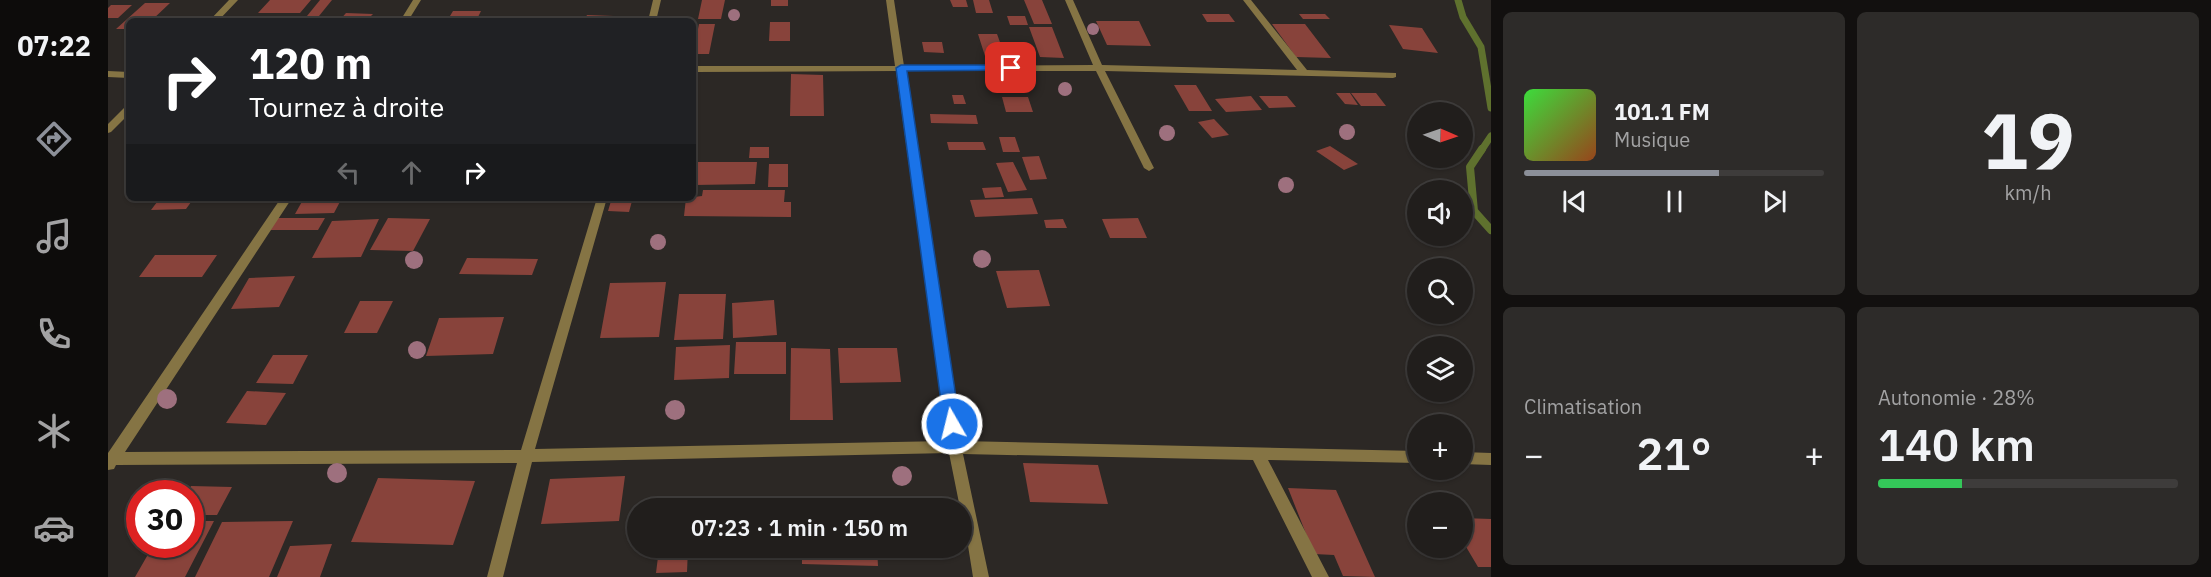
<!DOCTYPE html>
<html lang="fr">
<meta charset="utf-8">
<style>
:root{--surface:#211e1c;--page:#2d2b29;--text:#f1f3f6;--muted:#a2a2a3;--line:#3e3c3b;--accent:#8c9099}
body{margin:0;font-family:"IBM Plex Sans",sans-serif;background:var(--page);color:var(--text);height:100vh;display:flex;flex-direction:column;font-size:22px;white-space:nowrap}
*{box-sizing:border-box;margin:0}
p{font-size:20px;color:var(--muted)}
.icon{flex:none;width:33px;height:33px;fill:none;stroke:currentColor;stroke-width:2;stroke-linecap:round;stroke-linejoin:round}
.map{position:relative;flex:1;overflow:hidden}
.sheet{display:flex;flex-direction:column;gap:12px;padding:12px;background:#12100f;width:720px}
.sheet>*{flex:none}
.hud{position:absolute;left:18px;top:18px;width:570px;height:183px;border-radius:9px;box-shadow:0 2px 4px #0004,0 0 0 2px var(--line);background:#202124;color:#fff;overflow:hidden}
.needle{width:39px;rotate:92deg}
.buttons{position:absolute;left:1299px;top:102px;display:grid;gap:12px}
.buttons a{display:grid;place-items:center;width:66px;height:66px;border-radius:50%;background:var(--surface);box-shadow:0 2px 4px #0004,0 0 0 2px var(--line);font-size:30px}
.speed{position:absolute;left:18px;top:480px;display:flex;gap:12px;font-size:30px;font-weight:700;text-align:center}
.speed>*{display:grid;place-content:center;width:78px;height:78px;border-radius:50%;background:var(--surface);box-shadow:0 2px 4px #0004,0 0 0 2px var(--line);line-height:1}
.speed .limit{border:9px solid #d22;background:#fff;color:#111}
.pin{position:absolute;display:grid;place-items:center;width:51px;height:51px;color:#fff;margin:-26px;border-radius:12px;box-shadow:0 3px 9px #0006}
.me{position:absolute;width:66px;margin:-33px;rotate:352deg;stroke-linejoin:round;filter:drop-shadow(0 0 4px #0008)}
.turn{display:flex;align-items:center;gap:21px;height:126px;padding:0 24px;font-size:27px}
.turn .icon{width:78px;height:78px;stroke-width:2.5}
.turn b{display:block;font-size:42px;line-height:51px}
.lanes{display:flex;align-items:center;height:57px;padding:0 24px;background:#0003;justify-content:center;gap:30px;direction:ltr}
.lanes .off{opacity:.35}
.big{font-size:45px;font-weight:600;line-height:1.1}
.sheet .tile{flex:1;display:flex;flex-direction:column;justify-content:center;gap:9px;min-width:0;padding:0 21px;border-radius:9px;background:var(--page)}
.sheet .dial{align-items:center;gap:0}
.dial b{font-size:78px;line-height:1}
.song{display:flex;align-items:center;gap:18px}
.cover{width:72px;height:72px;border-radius:9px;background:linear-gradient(135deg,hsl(120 70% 55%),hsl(20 70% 35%))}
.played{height:6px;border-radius:3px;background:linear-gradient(90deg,var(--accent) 65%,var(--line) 65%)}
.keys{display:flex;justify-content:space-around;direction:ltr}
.heat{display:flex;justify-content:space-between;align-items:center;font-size:33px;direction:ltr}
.charge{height:9px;border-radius:4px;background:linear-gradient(90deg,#34c759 28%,var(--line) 0)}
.sheet .tiles{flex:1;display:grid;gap:12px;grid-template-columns:repeat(2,1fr)}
.trip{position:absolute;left:519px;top:498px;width:345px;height:60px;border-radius:30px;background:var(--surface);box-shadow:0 2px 4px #0004,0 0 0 2px var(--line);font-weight:600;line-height:60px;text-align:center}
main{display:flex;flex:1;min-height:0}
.tabs{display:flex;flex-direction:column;width:108px;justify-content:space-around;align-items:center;background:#0d0c0b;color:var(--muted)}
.tabs .icon{width:42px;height:42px}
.tabs .current{color:var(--accent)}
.tabs b{font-size:27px;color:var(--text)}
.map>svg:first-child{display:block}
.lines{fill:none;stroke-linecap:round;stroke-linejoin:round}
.stream-far1{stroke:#5f712e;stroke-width:7}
.stream{stroke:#5f712e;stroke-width:8}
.building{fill:#88433b}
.minor{fill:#857444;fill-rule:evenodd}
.tree{fill:#9e707e}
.route{fill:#1a73e8;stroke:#114b97;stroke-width:1.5}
</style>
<main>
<nav class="tabs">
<b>07:22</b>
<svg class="icon current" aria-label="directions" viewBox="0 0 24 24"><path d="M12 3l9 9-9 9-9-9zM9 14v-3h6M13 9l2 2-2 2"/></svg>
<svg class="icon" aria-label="music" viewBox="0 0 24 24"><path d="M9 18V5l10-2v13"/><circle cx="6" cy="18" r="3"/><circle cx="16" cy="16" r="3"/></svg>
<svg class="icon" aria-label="phone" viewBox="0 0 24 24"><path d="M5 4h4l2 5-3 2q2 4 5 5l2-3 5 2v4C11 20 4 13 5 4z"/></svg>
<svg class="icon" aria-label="climate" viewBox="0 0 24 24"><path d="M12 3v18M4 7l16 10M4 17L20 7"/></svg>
<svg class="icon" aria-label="car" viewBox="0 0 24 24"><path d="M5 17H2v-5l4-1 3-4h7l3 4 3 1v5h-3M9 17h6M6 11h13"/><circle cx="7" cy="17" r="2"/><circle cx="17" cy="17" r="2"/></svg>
</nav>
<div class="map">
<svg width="1383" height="577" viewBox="0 0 1383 577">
<rect width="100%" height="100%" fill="#2c2825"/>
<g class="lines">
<path class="stream-far1" d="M1350,0L1355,17L1373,47L1383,108
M1373,151L1383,136"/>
<path class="stream" d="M1374,149L1362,167L1366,211L1383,230"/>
</g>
<path class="building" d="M162,0H203L192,13H150Z
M212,0H224L211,16H199Z
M594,0H617L613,19H590Z
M663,0H680V6H663Z
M842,0H858L860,7H845Z
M865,0H881L885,13H868Z
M916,0H934L944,24H926Z
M37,3H62L43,21H21V29H8Z
M3,5H24L10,18H0V8Z
M345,11H373L368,21H339Z
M238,13L265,14L261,18L267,19L265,21H231Z
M1094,14H1121L1127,22H1099Z
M1191,14H1217L1222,19H1195Z
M479,15L506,16L504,21H476Z
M212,16H233L230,21H208Z
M899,16H917L920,25H902Z
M988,21H1031L1043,46L999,45Z
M662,22H682V41H661Z
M591,24H607L601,54H585Z
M1164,24H1197L1223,58L1188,57Z
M1281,25L1314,28L1330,53L1295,49Z
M921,27H944L956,58L932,57Z
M870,34H889L897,56H877Z
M814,42H834L836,53L816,52Z
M683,74L715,75L716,116H682Z
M1066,85H1088L1104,111H1081Z
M1228,93H1242L1250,105L1237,104Z
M1243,93H1268L1278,106H1253Z
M844,95H855L858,104H846Z
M1143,96L1154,110L1118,112L1107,99Z
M1151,96H1179L1188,107L1161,108Z
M894,97H920L925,112H898Z
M822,114L868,115L870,124L823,123Z
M1106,119L1121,135L1104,138L1090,122Z
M891,137H907L912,152H895Z
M839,142H875L878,150H841Z
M1222,146L1250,164L1236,170L1208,151Z
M642,147H661V158H641Z
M931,156L939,179L922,180L914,157Z
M589,162H649L647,184L586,185Z
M905,162L919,190L900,192L888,163Z
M661,164H680V187H660Z
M893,187L896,197L877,198L874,188Z
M595,190H677L676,202H683V217L576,216L578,198L594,196Z
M52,198H86L78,209L43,210Z
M196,198H234L226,213L187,214Z
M924,198L930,214L867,217L862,200Z
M503,201H524L521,212L500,211Z
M169,218H217L210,230H161Z
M280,218L322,219L305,251L262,250Z
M1030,218L1039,238H1002L994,219Z
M271,219L253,257L204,258L224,221Z
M955,219L959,228H938L936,220Z
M47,255H109L94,277H31Z
M359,258L430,259L424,275L351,274Z
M931,270L942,306L899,308L888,271Z
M187,276L171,307L123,309L141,278Z
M558,282L551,337L492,338L502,283Z
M571,294H618L615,339L566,340Z
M666,300L669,335L625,338L624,303Z
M252,301H285L269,333H236Z
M396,317L385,354L318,356L331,318Z
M628,342H678V374H626Z
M622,345L621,378L566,380L568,347Z
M683,348L722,349L725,420H682Z
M730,348H789L793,382L732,383Z
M165,355H200L185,384L148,383Z
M139,391L178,393L158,425L118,423Z
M915,463L990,465L1000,504L922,502Z
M517,476L511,521L433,524L442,479Z
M270,478L367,481L345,545L243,542Z
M83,486L124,487L109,515H82V494H79Z
M1180,488L1228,490L1267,577L1235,576L1226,555L1206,554Z
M1354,518L1383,519V567H1370L1354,540Z
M82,521H106L77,577H27L46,544H82Z
M185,521L161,577H87L114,522Z
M224,544L212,577H169L182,546Z
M580,548L579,572L548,573L551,549Z
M694,548H769L770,566L694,564Z"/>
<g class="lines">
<path class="minor" d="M121,0H130L110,21H101Z
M305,0H313L300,21H292Z
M545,0H553L548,21H540Z
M778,0H786L796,66L985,65L957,0H965L994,65L1189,70L1135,0H1143L1199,70L1288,73V77L1285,78L997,71L1046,168L1041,171L1036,168L988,71H797L853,441L1310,451V463L1160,460L1221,577H1204L1145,460L855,454L881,577H865L854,508H852L841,453L424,462L395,577H379L409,463L8,465L6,469L0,470V453L173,198H184L17,452L413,450L489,198H499L427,449L839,441L788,71L585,72V66H787Z
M0,71L21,72V78L0,77Z
M21,105V114L3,132L0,133V124L18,106Z
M1354,452L1383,453V465L1354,464Z"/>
</g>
<g class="tree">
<circle cx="626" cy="15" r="6"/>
<circle cx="985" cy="29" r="6"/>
<circle cx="957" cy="89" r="7"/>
<circle cx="1239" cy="132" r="8"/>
<circle cx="1059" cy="133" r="8"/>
<circle cx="1178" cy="185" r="8"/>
<circle cx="550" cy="242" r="8"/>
<circle cx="874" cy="259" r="9"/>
<circle cx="306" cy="260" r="9"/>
<circle cx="309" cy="350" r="9"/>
<circle cx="59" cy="399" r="10"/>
<circle cx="567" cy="410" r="10"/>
<circle cx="229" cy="473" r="10"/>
<circle cx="794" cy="476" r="10"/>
</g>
<path class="route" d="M903,65L907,66V70L799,71L852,424L850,428L844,430L838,428L836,424L788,68L793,65Z"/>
</svg>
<div class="buttons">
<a><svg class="needle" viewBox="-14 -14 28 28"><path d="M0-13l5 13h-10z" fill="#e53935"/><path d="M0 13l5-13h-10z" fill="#a2a2a3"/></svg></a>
<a><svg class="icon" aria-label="sound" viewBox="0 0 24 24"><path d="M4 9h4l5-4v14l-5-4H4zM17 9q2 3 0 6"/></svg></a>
<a><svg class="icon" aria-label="search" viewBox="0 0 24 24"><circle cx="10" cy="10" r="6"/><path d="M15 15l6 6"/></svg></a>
<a><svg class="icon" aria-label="layers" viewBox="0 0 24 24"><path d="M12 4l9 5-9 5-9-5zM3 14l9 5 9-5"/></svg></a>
<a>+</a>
<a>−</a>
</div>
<div class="speed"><div class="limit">30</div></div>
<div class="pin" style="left:903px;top:68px;background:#d93025"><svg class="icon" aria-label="arrive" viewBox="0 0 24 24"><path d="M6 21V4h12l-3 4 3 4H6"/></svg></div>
<svg class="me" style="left:844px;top:424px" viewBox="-20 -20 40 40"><circle r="17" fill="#1a73e8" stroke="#fff" stroke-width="3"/><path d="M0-11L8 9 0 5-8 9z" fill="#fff"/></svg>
<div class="trip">07:23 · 1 min · 150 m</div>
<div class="hud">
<div class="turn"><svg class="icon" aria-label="right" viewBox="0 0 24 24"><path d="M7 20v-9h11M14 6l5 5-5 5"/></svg><div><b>120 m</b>Tournez à droite</div></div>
<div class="lanes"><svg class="icon off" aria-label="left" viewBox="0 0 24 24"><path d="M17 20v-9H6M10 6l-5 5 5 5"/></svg><svg class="icon off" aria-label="ahead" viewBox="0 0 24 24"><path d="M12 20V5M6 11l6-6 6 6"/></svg><svg class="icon" aria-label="right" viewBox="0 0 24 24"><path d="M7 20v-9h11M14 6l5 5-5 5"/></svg></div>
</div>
</div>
<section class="sheet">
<div class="tiles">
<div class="tile">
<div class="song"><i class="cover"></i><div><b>101.1 FM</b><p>Musique</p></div></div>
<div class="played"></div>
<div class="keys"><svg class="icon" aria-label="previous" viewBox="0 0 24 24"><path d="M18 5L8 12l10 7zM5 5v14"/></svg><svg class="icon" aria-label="pause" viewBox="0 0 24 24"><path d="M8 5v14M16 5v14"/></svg><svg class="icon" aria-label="next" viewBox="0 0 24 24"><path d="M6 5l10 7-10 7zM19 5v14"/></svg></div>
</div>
<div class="tile dial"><b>19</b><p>km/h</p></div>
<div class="tile"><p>Climatisation</p>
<div class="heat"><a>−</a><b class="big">21°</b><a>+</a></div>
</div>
<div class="tile"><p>Autonomie · 28%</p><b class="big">140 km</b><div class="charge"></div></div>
</div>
</section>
</main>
